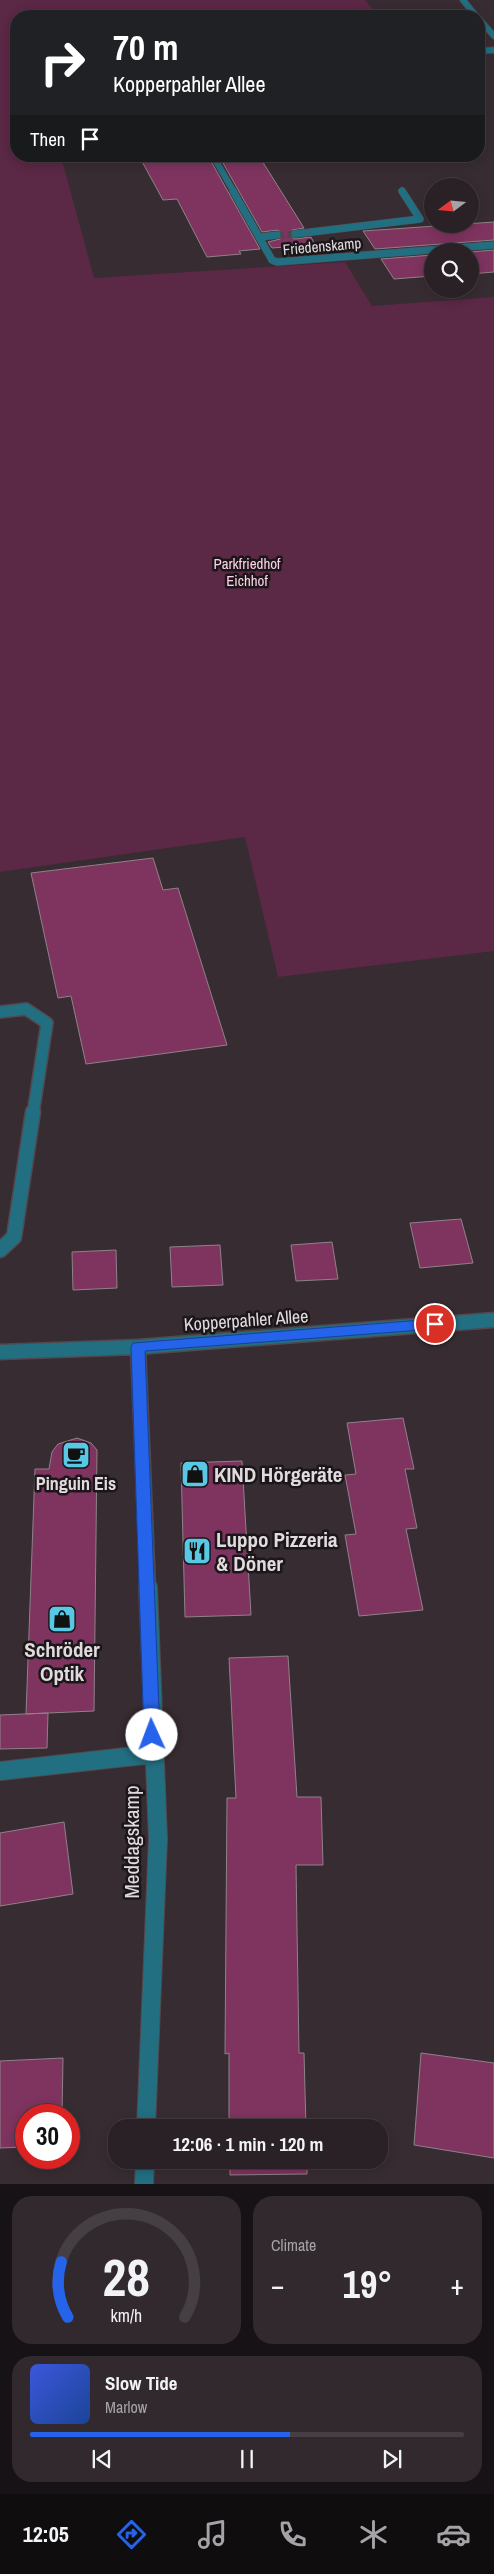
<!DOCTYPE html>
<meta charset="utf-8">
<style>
:root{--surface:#292126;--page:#31292e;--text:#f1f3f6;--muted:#a5a3a7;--line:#453e43;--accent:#2563eb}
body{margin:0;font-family:"Archivo Narrow",sans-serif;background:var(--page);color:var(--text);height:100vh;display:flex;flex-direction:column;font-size:19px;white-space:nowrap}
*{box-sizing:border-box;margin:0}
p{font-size:16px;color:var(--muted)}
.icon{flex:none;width:28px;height:28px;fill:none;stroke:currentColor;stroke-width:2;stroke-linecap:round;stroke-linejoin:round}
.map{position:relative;height:2184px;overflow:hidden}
.details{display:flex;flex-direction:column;gap:12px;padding:12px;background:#171215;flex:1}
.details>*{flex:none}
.banner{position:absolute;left:10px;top:10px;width:475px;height:152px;border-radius:20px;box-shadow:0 2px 12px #0003,0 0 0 1px var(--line);background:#202124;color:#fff;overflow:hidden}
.needle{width:32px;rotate:254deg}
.controls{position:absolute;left:424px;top:178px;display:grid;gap:10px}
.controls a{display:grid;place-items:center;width:55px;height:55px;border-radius:50%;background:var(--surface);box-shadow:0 2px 12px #0003,0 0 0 1px var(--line);font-size:25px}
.speed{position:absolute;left:15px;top:2104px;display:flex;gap:10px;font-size:25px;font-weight:700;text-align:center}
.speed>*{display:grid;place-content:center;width:65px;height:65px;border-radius:50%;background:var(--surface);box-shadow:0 2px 12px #0003,0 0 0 1px var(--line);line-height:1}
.speed .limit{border:8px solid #d22;background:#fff;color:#111}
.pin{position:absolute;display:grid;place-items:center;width:42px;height:42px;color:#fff;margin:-21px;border:2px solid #fff;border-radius:50%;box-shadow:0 1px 5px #0007}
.me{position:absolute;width:55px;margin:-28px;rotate:358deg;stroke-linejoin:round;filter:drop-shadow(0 0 4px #0008)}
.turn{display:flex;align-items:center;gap:18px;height:105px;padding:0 20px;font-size:22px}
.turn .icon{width:65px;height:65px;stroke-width:2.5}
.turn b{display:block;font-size:35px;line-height:42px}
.then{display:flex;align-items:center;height:48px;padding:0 20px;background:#0003;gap:10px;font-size:19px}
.big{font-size:38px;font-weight:700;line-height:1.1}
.details .card{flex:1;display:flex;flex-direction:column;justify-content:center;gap:8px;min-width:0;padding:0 18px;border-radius:20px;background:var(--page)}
.details .dial{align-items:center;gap:0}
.dial svg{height:130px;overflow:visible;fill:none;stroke:var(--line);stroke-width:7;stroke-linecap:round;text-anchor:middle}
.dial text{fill:var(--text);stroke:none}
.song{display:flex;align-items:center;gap:15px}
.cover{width:60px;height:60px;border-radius:8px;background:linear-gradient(135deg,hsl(230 70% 55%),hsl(220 70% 35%))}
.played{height:5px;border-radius:2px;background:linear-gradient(90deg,var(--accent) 60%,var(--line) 60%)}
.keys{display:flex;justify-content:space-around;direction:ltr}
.heat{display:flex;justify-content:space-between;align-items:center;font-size:28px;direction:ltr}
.details .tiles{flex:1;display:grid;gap:12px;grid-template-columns:1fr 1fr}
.card:last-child{grid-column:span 2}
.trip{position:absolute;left:108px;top:2119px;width:280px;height:50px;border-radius:20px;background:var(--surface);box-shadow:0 2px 12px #0003,0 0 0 1px var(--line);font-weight:700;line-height:50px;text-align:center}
.tab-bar{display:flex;height:80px;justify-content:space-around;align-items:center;background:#100d0f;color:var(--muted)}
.tab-bar .icon{width:35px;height:35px}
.tab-bar .selected{color:var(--accent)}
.tab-bar b{font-size:22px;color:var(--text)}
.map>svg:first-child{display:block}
.green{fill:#5b2845}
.building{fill:#7e345f;stroke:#8f8288}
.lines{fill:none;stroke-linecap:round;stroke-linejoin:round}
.minor-tunnel{stroke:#51464c;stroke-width:7;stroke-dasharray:7 4;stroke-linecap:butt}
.minor-far4-casing{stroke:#52484e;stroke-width:7}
.minor-far3-casing{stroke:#52484e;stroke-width:8}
.minor-far2-casing{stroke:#52484e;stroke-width:14}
.minor-far1-casing{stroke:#52484e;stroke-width:17}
.minor-casing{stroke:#52484e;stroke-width:20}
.minor-far4{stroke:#226f82;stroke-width:5.5}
.minor-far3{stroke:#226f82;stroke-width:7}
.minor-far2{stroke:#226f82;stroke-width:11}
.minor-far1{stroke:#226f82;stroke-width:14}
.minor{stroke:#226f82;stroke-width:18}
.route{fill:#2563eb;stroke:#184099}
.labels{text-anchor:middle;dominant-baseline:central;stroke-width:5;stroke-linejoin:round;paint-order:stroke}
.far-street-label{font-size:15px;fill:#e2dbde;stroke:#1b1619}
.far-park-label{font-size:15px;fill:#fed1e7;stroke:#1b1619}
.street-label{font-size:18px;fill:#e2dbde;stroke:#1b1619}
.poi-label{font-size:18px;font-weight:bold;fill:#e2dbde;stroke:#1b1619}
.near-poi-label{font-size:21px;font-weight:bold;fill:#e2dbde;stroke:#1b1619;text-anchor:start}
.near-street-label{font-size:21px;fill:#e2dbde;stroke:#1b1619}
</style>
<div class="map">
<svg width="494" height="2184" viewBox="0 0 494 2184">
<rect width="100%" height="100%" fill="#372c32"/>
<path class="green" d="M0,0H365L372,9L338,16H16V156H61L94,278L345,262L372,306L494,297V951L278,977L245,837L0,872Z"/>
<path class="building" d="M139,156H208L260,249L239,251L241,254L207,257L177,199L163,200Z
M219,156H259L304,228L292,230L291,237L295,239L311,237L315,245L272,248L268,242L280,239L281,232L277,230L262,232Z
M494,222V240L375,249L363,231Z
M494,250V272L470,274V252Z
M432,255V276L394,279L381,259Z
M153,858L163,890L178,888L227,1045L86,1064L71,996L58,998L31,873Z
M461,1219L473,1263L420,1268L410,1223Z
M332,1242L338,1279L296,1281L291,1245Z
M220,1245L223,1285L172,1287L170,1247Z
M116,1250L117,1288L73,1290L72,1252Z
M403,1418L414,1469H405L417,1528L406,1529L423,1610L359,1616L345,1535L356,1534L345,1475L356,1474L347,1423Z
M77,1438L91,1443L97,1450L94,1711L26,1714L35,1469H49L52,1452L58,1444Z
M242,1461L251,1615L185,1617L181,1463Z
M288,1656L297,1797H321L323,1865H296L299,2053H304L306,2128H229V2053L225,2054L227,1798H236L229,1658Z
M48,1713L47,1748L0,1749V1715Z
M64,1822L73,1894L0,1906V1833Z
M421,2053L494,2063V2158L414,2145Z
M63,2058L62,2115H26V2147L0,2148V2061Z
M230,2160H307V2174L230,2175Z"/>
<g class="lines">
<path class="minor-tunnel" d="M277,235L295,234"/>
<defs>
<path id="minor-far4" d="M463,0L476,16
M479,19L494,36
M479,51L494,50
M213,156L234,192"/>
<path id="minor-far3" d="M233,191L272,260L277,262L494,245
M295,234L420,219L402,191
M261,237L277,235"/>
<path id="minor-far2" d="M0,1012L26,1009L47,1023L33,1114"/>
<path id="minor-far1" d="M0,1250L14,1237L33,1112
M138,1347L148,1589
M0,1352L138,1347L494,1320"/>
<path id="minor" d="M0,1771L153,1754
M146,2128L158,1839L148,1587
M144,2184L145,2160"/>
</defs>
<use href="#minor-far4" class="minor-far4-casing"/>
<use href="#minor-far3" class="minor-far3-casing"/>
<use href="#minor-far2" class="minor-far2-casing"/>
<use href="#minor-far1" class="minor-far1-casing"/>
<use href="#minor" class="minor-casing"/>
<use href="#minor-far4" class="minor-far4"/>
<use href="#minor-far3" class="minor-far3"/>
<use href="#minor-far2" class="minor-far2"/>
<use href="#minor-far1" class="minor-far1"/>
<use href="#minor" class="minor"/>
</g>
<path class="route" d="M435,1319L441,1324L435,1329L145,1351L160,1735L158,1740L152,1742L147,1740L144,1735L131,1347L133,1343Z"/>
<defs>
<symbol id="cafe-square" viewBox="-11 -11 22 22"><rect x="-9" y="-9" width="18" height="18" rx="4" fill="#59c8e5" stroke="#1b1619"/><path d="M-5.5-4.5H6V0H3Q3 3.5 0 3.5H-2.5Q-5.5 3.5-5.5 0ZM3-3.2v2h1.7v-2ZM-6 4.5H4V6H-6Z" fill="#111"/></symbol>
<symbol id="shop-square" viewBox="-11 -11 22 22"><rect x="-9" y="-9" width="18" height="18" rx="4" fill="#59c8e5" stroke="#1b1619"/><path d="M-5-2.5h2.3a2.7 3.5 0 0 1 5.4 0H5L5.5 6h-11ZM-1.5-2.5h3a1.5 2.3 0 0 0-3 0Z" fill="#111"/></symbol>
<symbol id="restaurant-square" viewBox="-11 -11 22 22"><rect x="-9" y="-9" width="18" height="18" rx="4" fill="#59c8e5" stroke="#1b1619"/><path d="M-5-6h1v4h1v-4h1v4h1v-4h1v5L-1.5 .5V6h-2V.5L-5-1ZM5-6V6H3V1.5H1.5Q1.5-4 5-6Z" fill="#111"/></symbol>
</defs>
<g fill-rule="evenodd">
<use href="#cafe-square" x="60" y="1439" width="32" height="32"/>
<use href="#shop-square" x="179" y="1458" width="32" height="32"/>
<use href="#restaurant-square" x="181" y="1535" width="32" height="32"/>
<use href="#shop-square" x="46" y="1603" width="32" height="32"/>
</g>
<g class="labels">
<g class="far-street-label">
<text transform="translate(322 246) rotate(-5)">Friedenskamp</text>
</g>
<g class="far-park-label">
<text x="247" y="563">Parkfriedhof<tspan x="247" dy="17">Eichhof</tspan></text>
</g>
<g class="street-label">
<text transform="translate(246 1320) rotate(-4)">Kopperpahler Allee</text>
</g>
<g class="poi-label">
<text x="76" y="1483">Pinguin Eis</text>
</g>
<g class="near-poi-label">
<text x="214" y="1474">KIND Hörgeräte</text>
<text x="216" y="1539">Luppo Pizzeria<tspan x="216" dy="24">&amp; Döner</tspan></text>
<text x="62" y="1649" text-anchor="middle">Schröder<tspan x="62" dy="24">Optik</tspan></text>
</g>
<g class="near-street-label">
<text transform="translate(131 1842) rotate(-90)">Meddagskamp</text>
</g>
</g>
</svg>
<div class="controls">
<a><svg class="needle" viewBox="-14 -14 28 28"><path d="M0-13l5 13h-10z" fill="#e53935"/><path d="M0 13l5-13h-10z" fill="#a5a3a7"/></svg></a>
<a><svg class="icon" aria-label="search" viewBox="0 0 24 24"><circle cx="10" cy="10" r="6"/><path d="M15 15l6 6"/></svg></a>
</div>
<div class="speed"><div class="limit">30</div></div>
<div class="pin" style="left:435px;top:1324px;background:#d93025"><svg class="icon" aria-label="arrive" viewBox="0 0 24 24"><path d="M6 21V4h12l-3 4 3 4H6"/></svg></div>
<svg class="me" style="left:152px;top:1735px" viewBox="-20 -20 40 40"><circle r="19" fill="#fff"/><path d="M0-13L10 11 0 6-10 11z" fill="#2563eb"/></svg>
<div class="trip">12:06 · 1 min · 120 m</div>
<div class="banner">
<div class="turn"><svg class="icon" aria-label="right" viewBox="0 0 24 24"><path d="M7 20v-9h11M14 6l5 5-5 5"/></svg><div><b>70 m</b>Kopperpahler Allee</div></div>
<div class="then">Then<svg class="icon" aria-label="arrive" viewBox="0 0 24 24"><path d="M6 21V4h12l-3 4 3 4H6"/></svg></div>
</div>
</div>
<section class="details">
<div class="tiles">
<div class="card dial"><svg viewBox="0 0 100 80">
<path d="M14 69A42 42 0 1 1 86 69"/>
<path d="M14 69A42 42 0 0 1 10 35" stroke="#2563eb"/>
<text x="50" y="56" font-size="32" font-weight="700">28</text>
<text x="50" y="72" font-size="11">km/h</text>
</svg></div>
<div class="card"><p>Climate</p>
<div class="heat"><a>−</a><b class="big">19°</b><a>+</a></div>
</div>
<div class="card">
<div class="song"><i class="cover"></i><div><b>Slow Tide</b><p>Marlow</p></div></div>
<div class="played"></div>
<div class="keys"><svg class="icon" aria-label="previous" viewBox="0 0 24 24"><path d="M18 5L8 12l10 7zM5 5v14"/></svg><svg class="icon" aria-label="pause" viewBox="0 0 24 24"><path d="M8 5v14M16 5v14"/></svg><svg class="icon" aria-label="next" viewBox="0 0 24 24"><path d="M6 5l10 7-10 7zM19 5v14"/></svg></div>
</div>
</div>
</section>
<nav class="tab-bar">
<b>12:05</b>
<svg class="icon selected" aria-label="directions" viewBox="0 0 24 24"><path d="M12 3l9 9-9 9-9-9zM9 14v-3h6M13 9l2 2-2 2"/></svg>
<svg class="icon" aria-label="music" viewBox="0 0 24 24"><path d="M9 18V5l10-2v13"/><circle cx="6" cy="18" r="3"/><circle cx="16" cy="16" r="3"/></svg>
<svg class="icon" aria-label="phone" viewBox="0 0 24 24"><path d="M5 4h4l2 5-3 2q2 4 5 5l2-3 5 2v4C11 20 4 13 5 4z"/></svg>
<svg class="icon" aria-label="climate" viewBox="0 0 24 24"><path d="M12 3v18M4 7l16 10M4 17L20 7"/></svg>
<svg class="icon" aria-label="car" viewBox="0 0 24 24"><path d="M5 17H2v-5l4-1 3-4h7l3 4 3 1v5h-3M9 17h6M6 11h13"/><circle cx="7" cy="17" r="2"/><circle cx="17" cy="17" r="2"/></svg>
</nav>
